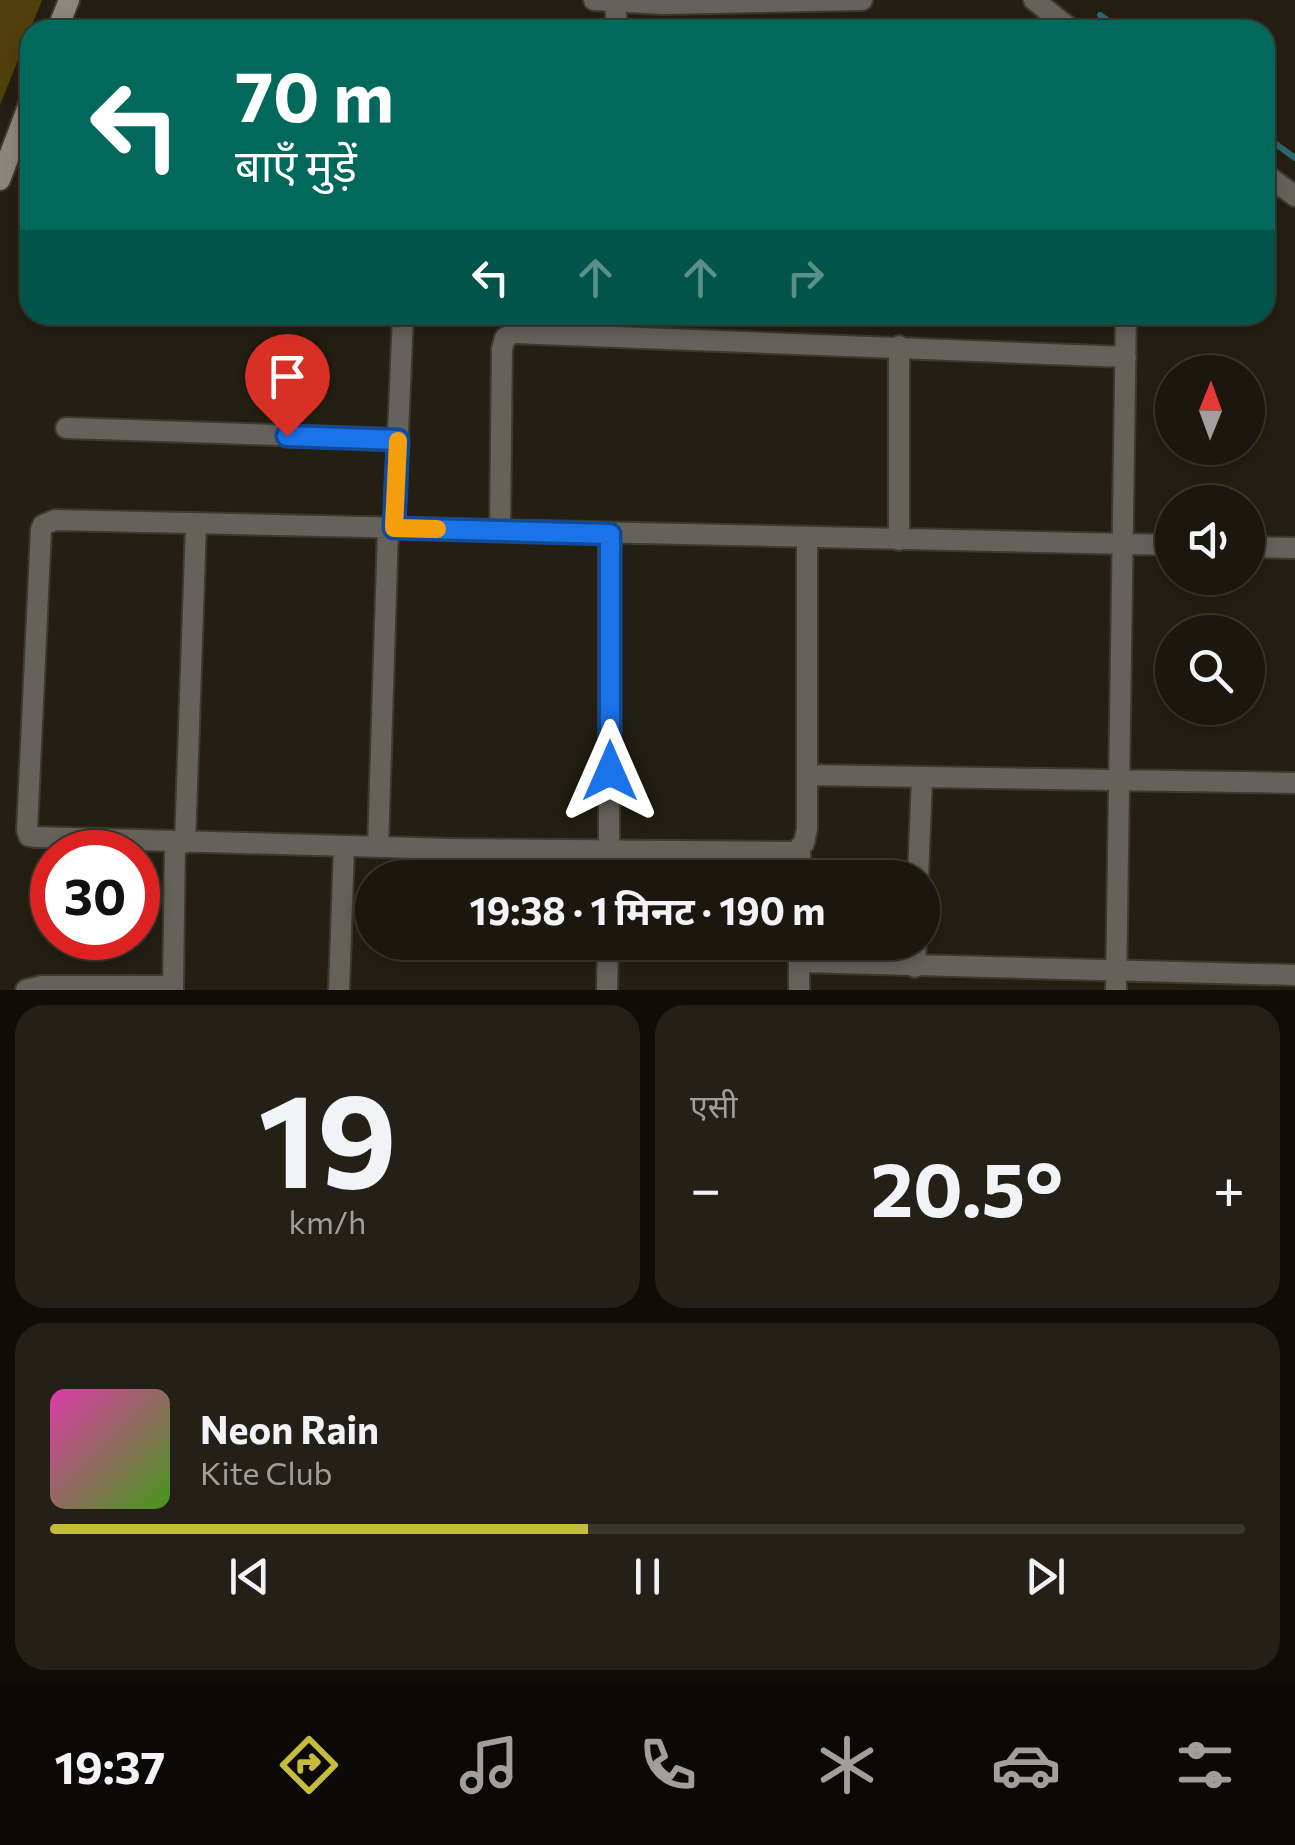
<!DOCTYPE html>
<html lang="hi">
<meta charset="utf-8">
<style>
:root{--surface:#1b170e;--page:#242017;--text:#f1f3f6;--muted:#a09f9e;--line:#39362e;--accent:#c6bc3c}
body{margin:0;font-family:Commissioner,"Noto Sans Devanagari",sans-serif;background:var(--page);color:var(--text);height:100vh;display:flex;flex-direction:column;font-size:38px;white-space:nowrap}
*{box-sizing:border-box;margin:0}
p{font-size:32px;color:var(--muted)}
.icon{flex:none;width:55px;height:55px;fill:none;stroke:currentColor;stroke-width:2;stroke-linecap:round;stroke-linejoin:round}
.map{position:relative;height:990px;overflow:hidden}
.drawer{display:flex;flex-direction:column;gap:15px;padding:15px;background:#0f0d08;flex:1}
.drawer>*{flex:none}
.banner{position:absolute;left:20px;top:20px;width:1255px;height:305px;border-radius:30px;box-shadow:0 5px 15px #0003,0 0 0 2px var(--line);background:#00695c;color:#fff;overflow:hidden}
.needle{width:65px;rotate:1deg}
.fabs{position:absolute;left:1155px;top:355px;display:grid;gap:20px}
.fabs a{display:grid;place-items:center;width:110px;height:110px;border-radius:50%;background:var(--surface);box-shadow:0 5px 15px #0003,0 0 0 2px var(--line);font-size:50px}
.speed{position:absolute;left:30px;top:830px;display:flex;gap:20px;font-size:50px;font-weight:700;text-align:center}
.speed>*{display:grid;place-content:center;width:130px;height:130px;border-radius:50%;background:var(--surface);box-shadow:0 5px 15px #0003,0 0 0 2px var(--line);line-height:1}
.speed .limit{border:15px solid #d22;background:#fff;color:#111}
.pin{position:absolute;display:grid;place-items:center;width:85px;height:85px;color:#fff;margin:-102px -42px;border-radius:50% 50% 50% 0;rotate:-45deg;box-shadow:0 0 10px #0007}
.pin .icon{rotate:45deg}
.me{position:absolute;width:110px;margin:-55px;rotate:0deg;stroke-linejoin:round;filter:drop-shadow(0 0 8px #0008)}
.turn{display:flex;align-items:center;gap:35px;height:210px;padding:0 50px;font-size:45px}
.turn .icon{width:130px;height:130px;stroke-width:2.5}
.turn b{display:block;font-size:70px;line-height:85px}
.lanes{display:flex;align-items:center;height:95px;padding:0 50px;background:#0003;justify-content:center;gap:50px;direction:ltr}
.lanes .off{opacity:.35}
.big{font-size:75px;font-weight:700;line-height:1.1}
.drawer .tile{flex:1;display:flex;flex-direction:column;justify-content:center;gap:15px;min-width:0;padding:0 35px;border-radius:30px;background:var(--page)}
.drawer .dial{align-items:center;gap:0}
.dial b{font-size:130px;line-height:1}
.song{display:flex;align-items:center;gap:30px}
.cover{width:120px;height:120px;border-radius:15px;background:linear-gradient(135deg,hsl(320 70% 55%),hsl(100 70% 35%))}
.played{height:10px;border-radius:5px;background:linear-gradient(90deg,var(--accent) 45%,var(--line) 45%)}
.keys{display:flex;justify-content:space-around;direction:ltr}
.heat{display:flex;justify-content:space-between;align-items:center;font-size:55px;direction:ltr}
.drawer .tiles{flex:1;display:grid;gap:15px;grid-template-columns:1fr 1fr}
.tile:last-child{grid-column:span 2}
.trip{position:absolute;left:355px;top:860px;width:585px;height:100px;border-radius:50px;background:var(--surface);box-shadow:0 5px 15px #0003,0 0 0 2px var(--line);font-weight:700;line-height:100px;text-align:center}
.menu{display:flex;height:160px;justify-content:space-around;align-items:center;background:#0b0906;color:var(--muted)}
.menu .icon{width:70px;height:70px}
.menu .current{color:var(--accent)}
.menu b{font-size:45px;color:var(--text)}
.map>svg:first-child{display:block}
.green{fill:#52400b}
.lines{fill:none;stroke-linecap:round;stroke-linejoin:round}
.stream{stroke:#2a696d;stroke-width:6}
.minor-casing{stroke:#3d392c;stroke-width:24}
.tertiary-casing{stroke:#3d392c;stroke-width:24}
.secondary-casing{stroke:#3d392c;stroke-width:24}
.minor{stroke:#65615b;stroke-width:20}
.tertiary{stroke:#65615b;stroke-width:20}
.secondary{stroke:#8c877d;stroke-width:20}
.route-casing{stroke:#114b97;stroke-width:25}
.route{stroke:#1a73e8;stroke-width:18}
.slow{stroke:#f59e0b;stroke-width:18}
</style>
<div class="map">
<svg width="1295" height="990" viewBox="0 0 1295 990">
<rect width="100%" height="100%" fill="#241f12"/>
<path class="green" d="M0,0H42L0,105Z"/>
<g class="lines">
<path class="stream" d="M1100,15L1121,30
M1265,136L1295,158"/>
<defs>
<path id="minor" d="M1034,0L1072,30
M615,1L617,30
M1265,174L1295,196
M899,346V540
M66,428L398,439
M394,528L403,315
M500,531L502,349L505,338L513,333L1126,357
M609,533V878
M807,538V829L804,843L795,852L451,849L35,837L29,836L27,830L41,530L43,525L55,520L1172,545
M1248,547L1295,548
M808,775L1295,783
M185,843L196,523
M378,847L388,528
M800,878V849
M918,878L922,777
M799,962L1295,975
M915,967L916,942
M26,990L42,986H173
M173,990L175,843
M339,990L344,846
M607,990L608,942
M799,990V942
M1116,990L1126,315"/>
<path id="tertiary" d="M594,0L663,4L862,0"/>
<path id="secondary" d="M57,30L69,0
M0,180L30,101"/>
</defs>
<use href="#minor" class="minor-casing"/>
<use href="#tertiary" class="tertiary-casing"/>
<use href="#secondary" class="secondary-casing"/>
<use href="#minor" class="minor"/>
<use href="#tertiary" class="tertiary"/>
<use href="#secondary" class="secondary"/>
</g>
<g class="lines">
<defs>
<path id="route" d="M287,436L398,440L394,528L610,534V771"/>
</defs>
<use href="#route" class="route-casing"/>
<use href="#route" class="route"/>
<path class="slow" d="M398,441L394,528L437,529"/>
</g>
</svg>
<div class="fabs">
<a><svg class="needle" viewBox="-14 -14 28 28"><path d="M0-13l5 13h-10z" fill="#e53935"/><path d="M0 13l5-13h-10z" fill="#a09f9e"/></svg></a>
<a><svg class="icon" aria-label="sound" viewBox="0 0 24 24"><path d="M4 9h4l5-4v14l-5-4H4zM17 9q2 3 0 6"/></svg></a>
<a><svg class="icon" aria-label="search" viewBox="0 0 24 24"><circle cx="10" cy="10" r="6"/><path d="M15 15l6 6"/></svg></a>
</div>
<div class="speed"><div class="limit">30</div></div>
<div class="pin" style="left:287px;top:436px;background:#d93025"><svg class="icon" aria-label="arrive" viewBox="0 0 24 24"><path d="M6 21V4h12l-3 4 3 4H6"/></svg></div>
<svg class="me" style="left:610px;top:771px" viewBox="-20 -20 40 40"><path d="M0-17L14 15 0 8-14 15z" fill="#1a73e8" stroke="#fff" stroke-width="4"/></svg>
<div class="trip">19:38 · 1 मिनट · 190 m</div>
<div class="banner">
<div class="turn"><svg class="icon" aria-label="left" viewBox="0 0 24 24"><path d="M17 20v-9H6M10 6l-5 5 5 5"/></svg><div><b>70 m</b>बाएँ मुड़ें</div></div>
<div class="lanes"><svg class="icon" aria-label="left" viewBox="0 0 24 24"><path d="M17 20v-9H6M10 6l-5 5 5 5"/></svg><svg class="icon off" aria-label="ahead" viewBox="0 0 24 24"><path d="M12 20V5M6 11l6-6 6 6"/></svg><svg class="icon off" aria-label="ahead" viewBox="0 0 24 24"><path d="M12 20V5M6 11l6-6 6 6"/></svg><svg class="icon off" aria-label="right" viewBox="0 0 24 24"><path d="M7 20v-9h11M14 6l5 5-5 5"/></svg></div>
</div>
</div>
<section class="drawer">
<div class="tiles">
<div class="tile dial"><b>19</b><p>km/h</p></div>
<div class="tile"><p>एसी</p>
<div class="heat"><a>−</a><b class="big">20.5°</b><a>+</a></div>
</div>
<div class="tile">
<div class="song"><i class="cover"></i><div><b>Neon Rain</b><p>Kite Club</p></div></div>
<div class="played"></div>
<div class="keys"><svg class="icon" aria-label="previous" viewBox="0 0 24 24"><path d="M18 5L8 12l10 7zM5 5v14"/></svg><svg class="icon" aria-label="pause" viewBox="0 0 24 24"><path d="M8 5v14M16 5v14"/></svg><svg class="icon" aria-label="next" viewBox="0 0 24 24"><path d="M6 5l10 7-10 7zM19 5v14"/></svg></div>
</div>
</div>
</section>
<nav class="menu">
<b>19:37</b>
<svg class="icon current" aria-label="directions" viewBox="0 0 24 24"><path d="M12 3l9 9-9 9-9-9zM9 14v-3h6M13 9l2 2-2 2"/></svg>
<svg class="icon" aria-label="music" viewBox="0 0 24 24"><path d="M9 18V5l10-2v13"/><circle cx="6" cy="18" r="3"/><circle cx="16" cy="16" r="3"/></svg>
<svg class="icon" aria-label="phone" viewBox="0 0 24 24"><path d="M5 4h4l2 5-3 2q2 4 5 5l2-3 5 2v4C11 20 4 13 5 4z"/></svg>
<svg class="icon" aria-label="climate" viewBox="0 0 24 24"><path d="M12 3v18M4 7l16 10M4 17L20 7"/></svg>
<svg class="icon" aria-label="car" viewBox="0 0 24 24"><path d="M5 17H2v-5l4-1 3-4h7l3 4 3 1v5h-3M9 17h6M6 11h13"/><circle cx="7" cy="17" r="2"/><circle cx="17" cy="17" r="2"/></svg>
<svg class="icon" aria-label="filters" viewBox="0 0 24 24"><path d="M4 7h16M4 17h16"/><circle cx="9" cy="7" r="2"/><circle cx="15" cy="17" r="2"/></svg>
</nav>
